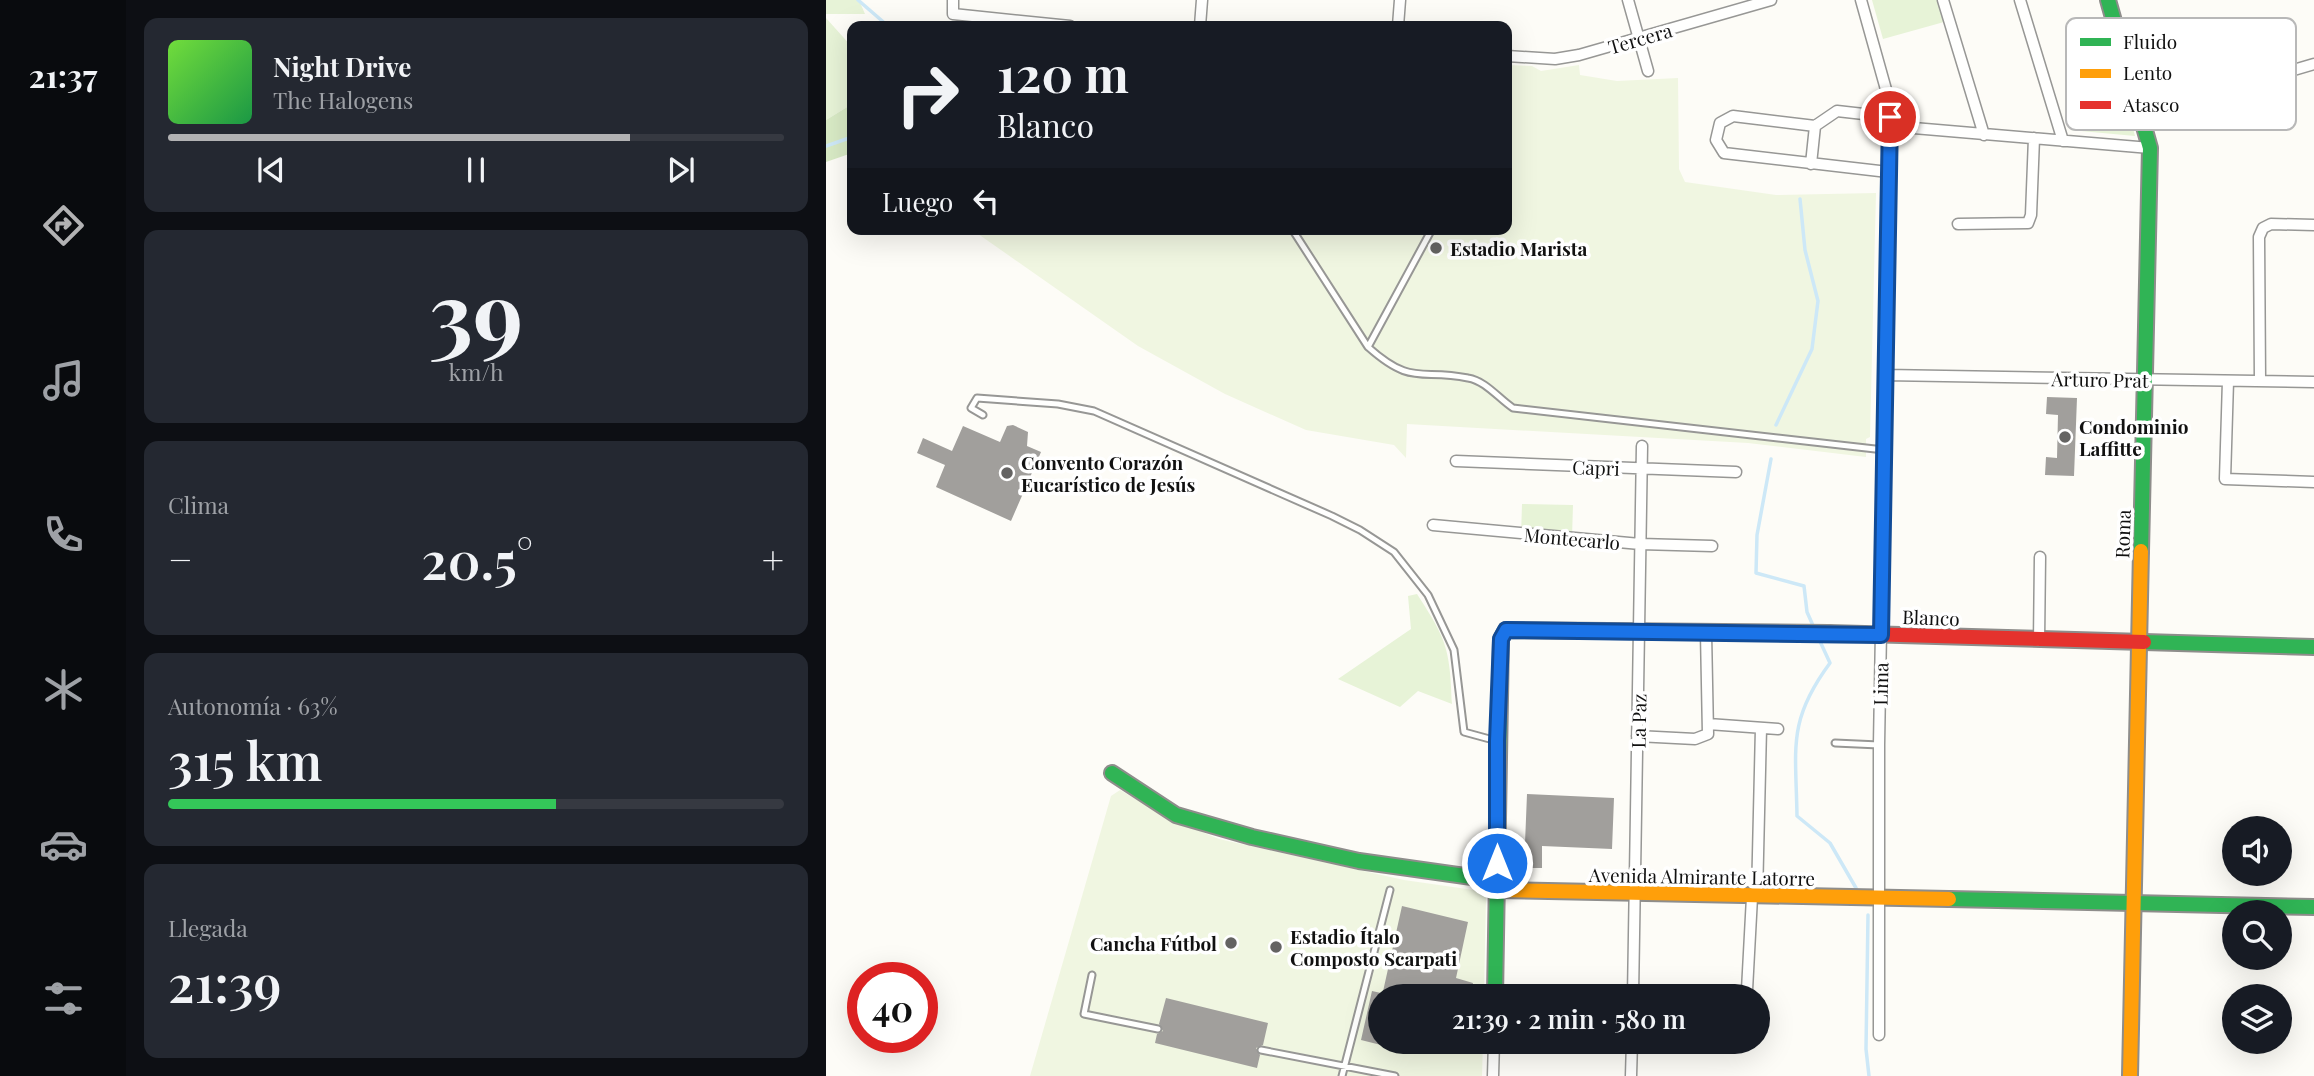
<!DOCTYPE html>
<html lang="es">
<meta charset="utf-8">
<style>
:root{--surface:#171b24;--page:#242831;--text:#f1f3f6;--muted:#9ea1a6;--line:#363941;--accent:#b2b2b3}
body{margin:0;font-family:"Playfair Display",serif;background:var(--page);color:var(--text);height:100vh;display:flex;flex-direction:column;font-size:26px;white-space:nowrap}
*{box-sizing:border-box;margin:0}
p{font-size:23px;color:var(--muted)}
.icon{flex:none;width:38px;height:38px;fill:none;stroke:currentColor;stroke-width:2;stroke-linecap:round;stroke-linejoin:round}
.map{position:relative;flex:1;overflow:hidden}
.side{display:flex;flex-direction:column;gap:18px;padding:18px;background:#0d0f14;width:700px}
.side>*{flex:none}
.banner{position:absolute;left:21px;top:21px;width:665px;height:214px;border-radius:14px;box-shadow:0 7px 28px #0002;background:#171b24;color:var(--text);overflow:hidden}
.controls{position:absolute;left:1396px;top:816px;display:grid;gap:14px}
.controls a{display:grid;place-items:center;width:70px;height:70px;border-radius:50%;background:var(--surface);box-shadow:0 7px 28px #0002;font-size:35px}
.speed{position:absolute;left:21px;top:962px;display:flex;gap:14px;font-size:35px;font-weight:700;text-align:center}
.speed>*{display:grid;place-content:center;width:91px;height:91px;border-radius:50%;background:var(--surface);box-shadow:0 7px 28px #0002;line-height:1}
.speed .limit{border:10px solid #d22;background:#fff;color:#111}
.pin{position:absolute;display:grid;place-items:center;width:60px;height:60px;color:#fff;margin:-30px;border:4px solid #fff;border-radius:50%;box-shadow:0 2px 7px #0007}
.me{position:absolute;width:77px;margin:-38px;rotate:0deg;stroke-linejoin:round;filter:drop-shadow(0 0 5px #0008)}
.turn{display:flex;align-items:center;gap:24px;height:147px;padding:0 35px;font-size:32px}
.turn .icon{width:91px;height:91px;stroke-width:2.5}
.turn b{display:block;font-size:49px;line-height:60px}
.then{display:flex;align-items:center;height:66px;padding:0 35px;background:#0003;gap:14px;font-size:26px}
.big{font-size:52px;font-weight:600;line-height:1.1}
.side .card{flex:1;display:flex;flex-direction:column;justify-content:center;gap:10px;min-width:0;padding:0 24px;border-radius:14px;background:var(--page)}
.side .dial{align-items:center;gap:0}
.dial b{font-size:91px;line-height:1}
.song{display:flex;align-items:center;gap:21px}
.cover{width:84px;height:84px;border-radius:10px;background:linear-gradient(135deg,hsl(100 70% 55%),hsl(140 70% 35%))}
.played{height:7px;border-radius:4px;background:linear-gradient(90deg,var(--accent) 75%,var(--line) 75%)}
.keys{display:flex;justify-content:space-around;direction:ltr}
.heat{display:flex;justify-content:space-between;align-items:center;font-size:38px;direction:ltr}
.charge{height:10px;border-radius:5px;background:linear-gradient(90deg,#34c759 63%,var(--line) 0)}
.trip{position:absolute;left:542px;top:984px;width:402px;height:70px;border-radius:35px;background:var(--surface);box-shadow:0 7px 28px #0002;font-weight:600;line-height:70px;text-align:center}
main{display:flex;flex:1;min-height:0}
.tabs{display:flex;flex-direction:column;width:126px;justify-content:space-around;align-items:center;background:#090b0e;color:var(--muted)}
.tabs .icon{width:49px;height:49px}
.tabs .current{color:var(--accent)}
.tabs b{font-size:32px;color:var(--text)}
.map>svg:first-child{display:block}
.green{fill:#e7f3d7}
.forest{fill:#d8eac5}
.pitch{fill:#f0f6e1}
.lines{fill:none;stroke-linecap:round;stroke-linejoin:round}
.stream{stroke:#cde8f7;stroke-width:3.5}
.building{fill:#a19f9c}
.lane-casing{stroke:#979795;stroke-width:9}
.street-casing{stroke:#979795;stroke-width:13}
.fast-casing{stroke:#8e8d8b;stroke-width:18}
.slow-casing{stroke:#8e8d8b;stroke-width:18}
.jam-casing{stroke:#8e8d8b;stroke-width:18}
.lane{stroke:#fffffe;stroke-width:5}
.street{stroke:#fffffe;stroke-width:10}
.fast{stroke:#30b455;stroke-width:14}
.slow{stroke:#ff9f0a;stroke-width:14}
.jam{stroke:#e5322d;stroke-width:14}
.route-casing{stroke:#114b97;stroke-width:18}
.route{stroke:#1a73e8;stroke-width:12}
.poi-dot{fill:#646362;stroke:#fff;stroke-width:2.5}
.labels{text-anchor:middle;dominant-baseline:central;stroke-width:7;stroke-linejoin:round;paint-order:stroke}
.street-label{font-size:19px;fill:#111;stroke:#fff}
.poi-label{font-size:19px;font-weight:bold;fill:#111;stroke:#fff;text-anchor:start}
.key{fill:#fff;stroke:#b8b8b8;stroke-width:2}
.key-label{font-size:19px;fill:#111}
</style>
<main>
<nav class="tabs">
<b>21:37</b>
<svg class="icon current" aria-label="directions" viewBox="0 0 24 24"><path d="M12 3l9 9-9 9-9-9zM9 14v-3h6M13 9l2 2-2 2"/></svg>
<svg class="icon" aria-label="music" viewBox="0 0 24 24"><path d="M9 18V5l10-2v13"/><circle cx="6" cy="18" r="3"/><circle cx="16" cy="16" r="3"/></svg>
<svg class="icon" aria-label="phone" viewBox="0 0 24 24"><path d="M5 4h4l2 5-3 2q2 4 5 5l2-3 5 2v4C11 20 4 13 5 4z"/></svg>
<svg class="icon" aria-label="climate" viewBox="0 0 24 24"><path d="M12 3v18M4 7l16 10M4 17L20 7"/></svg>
<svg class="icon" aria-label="car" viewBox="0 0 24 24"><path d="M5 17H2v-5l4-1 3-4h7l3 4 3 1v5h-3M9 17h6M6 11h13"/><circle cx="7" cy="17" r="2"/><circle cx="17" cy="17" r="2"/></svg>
<svg class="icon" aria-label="filters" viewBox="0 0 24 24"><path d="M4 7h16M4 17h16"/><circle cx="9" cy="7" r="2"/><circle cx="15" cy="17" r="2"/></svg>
</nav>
<section class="side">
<div class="card">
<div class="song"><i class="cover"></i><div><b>Night Drive</b><p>The Halogens</p></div></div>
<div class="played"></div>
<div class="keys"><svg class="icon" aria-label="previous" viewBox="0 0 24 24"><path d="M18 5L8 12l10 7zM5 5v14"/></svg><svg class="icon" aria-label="pause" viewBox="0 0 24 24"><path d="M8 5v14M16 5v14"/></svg><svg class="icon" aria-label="next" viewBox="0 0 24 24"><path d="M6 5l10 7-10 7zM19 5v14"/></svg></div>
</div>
<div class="card dial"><b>39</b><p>km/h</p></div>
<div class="card"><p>Clima</p>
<div class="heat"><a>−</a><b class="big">20.5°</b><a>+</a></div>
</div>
<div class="card"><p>Autonomía · 63%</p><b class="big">315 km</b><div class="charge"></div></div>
<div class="card"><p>Llegada</p><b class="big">21:39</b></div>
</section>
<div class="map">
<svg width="1488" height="1076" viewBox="0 0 1488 1076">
<rect width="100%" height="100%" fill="#fdfcf7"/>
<path class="green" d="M0,0H33L39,14H0Z
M1046,0H1112L1118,22L1057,39Z
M0,18L26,47V104L0,120Z
M1303,112L1309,136L1244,130Z
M696,504L747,505L746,537L695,536Z
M591,594C621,640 624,649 626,704L592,691L574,707L512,679L585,629L582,596Z"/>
<path class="forest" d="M26,104V153L0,162V120Z"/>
<path class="pitch" d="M681,65L706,66L715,71L753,65L754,75L791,81L852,78L853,169L859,182L950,195L1050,193L1044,437L1040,439V457L922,443L581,424L580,458L568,445L480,430L399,394L312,346L145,229H681Z
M294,790L342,818L393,839L578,880L655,891L660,898L658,996H555V1041H657L656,1076H204L285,796Z"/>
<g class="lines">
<path class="stream" d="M32,0L62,26
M0,146L26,137
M950,425L986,349L992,301L979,250L974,199
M945,459L931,535L930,573L978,586L981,612L989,630
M992,637L1004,663C961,721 970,748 971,816L1004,843L1030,888
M1042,915L1040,1049L1043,1076"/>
</g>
<path class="building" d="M1221,397L1251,398L1248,476L1219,475L1220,457L1231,458L1232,415L1220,414Z
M187,425L202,432L201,446L215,452L185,521L110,487L119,465L91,453L97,438L126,451L137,426L174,442L181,426Z
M701,794L788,798L786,849L716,846V868H698Z
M576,906L642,922L630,978L647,983L644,996H556Z
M546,991L555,993V1045L535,1040Z
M340,998L442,1023L437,1045L430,1048L434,1055L431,1068L329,1043L331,1034L337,1031L333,1024Z
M558,1041H592L590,1053L558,1046Z"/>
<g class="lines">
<defs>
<path id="lane" d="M466,229L542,347
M606,229L542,347C587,387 594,368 642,378C660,381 672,398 687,408L1058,450
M157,415L145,408L151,398L232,404L268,411L506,516L534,530L568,552L602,595L628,650L638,732L671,741
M1009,743L1053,745
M266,975L258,1014L332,1029
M435,1050L569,1076
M516,1076L564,890"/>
<path id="street" d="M127,0V14L244,26
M802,0L822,71
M1035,0L1061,93L1064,117L1053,745V1035
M1117,0L1158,135
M1194,0L1237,141
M374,26L376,0
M572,26L574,0
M681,56L729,59L753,55L945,0
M1317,114L1488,64
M1064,126L1324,148
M985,164L989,126
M1062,172L898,153L890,140L894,123L907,116L989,126L1011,111L1064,117
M1132,224L1202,223L1205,215L1208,138
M1059,375L1488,382
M1434,380L1433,237L1437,228L1445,224L1488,225
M1402,381L1399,479L1488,482
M630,461L910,472
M607,525L814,544L886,546
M1213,641L1214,557
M882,724L952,729
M811,736L869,739L882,734L880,633
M931,897L935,728
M921,990L926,897
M807,996L816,446
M667,1076L668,1041
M805,1076L806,1041"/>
<path id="fast" d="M1282,0L1324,148L1315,551
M1318,642L1488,647
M286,773L350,815L426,837L533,861L653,878L667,887
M1123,899L1488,907
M669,996L675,639L680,630L1003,633"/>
<path id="slow" d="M667,887L672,890L1123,899
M1304,1076L1315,551"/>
<path id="jam" d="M1003,633L1318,642"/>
</defs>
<use href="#lane" class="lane-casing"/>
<use href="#street" class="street-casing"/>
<use href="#fast" class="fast-casing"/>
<use href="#slow" class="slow-casing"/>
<use href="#jam" class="jam-casing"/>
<use href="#lane" class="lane"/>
<use href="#street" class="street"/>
<use href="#fast" class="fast"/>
<use href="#slow" class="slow"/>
<use href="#jam" class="jam"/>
</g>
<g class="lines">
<defs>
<path id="route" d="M671,863V741L675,639L680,630L1055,635L1064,117"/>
</defs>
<use href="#route" class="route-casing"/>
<use href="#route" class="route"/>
</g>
<g class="poi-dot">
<circle cx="610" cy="248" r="7"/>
<circle cx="1239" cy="437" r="7"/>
<circle cx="181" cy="473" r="7"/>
<circle cx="405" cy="943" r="7"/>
<circle cx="450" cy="947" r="7"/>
</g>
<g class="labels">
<g class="street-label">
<text transform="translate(814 38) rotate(-16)">Tercera</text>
<text transform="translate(1274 379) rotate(1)">Arturo Prat</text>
<text transform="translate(770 467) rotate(2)">Capri</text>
<text transform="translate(1296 534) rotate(-88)">Roma</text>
<text transform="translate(746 538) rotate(5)">Montecarlo</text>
<text transform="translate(1105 617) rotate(2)">Blanco</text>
<text transform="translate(1054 684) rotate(-89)">Lima</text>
<text transform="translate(812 721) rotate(-89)">La Paz</text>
<text transform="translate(876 876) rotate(1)">Avenida Almirante Latorre</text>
</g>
<g class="poi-label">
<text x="624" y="248">Estadio Marista</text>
<text x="1253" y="426">Condominio<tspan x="1253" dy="22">Laffitte</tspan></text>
<text x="195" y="462">Convento Corazón<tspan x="195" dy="22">Eucarístico de Jesús</tspan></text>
<text x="464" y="936">Estadio Ítalo<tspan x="464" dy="22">Composto Scarpati</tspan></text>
<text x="391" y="943" text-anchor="end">Cancha Fútbol</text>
</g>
</g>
<rect x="1240" y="18" width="230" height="112" rx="10" class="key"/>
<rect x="1254" y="38" width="31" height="8" fill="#30b455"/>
<rect x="1254" y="69" width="31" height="9" fill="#ff9f0a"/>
<rect x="1254" y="101" width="31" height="8" fill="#e5322d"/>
<g class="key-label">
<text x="1297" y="49">Fluido</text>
<text x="1297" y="80">Lento</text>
<text x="1297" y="112">Atasco</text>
</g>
</svg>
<div class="controls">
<a><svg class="icon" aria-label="sound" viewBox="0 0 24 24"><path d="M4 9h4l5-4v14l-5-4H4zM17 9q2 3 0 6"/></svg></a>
<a><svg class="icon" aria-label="search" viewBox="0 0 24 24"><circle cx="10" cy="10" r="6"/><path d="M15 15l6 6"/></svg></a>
<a><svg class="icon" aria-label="layers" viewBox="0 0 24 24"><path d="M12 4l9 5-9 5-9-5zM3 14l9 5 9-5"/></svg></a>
</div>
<div class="speed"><div class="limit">40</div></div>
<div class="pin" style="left:1064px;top:117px;background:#d93025"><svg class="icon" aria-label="arrive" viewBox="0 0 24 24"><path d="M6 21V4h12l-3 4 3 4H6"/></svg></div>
<svg class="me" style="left:671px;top:863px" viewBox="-20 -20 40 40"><circle r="17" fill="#1a73e8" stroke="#fff" stroke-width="3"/><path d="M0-11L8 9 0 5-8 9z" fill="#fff"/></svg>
<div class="trip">21:39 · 2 min · 580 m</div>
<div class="banner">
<div class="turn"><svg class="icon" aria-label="right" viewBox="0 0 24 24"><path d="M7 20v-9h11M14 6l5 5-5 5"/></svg><div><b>120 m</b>Blanco</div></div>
<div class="then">Luego<svg class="icon" aria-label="left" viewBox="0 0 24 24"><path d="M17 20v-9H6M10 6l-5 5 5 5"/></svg></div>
</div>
</div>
</main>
